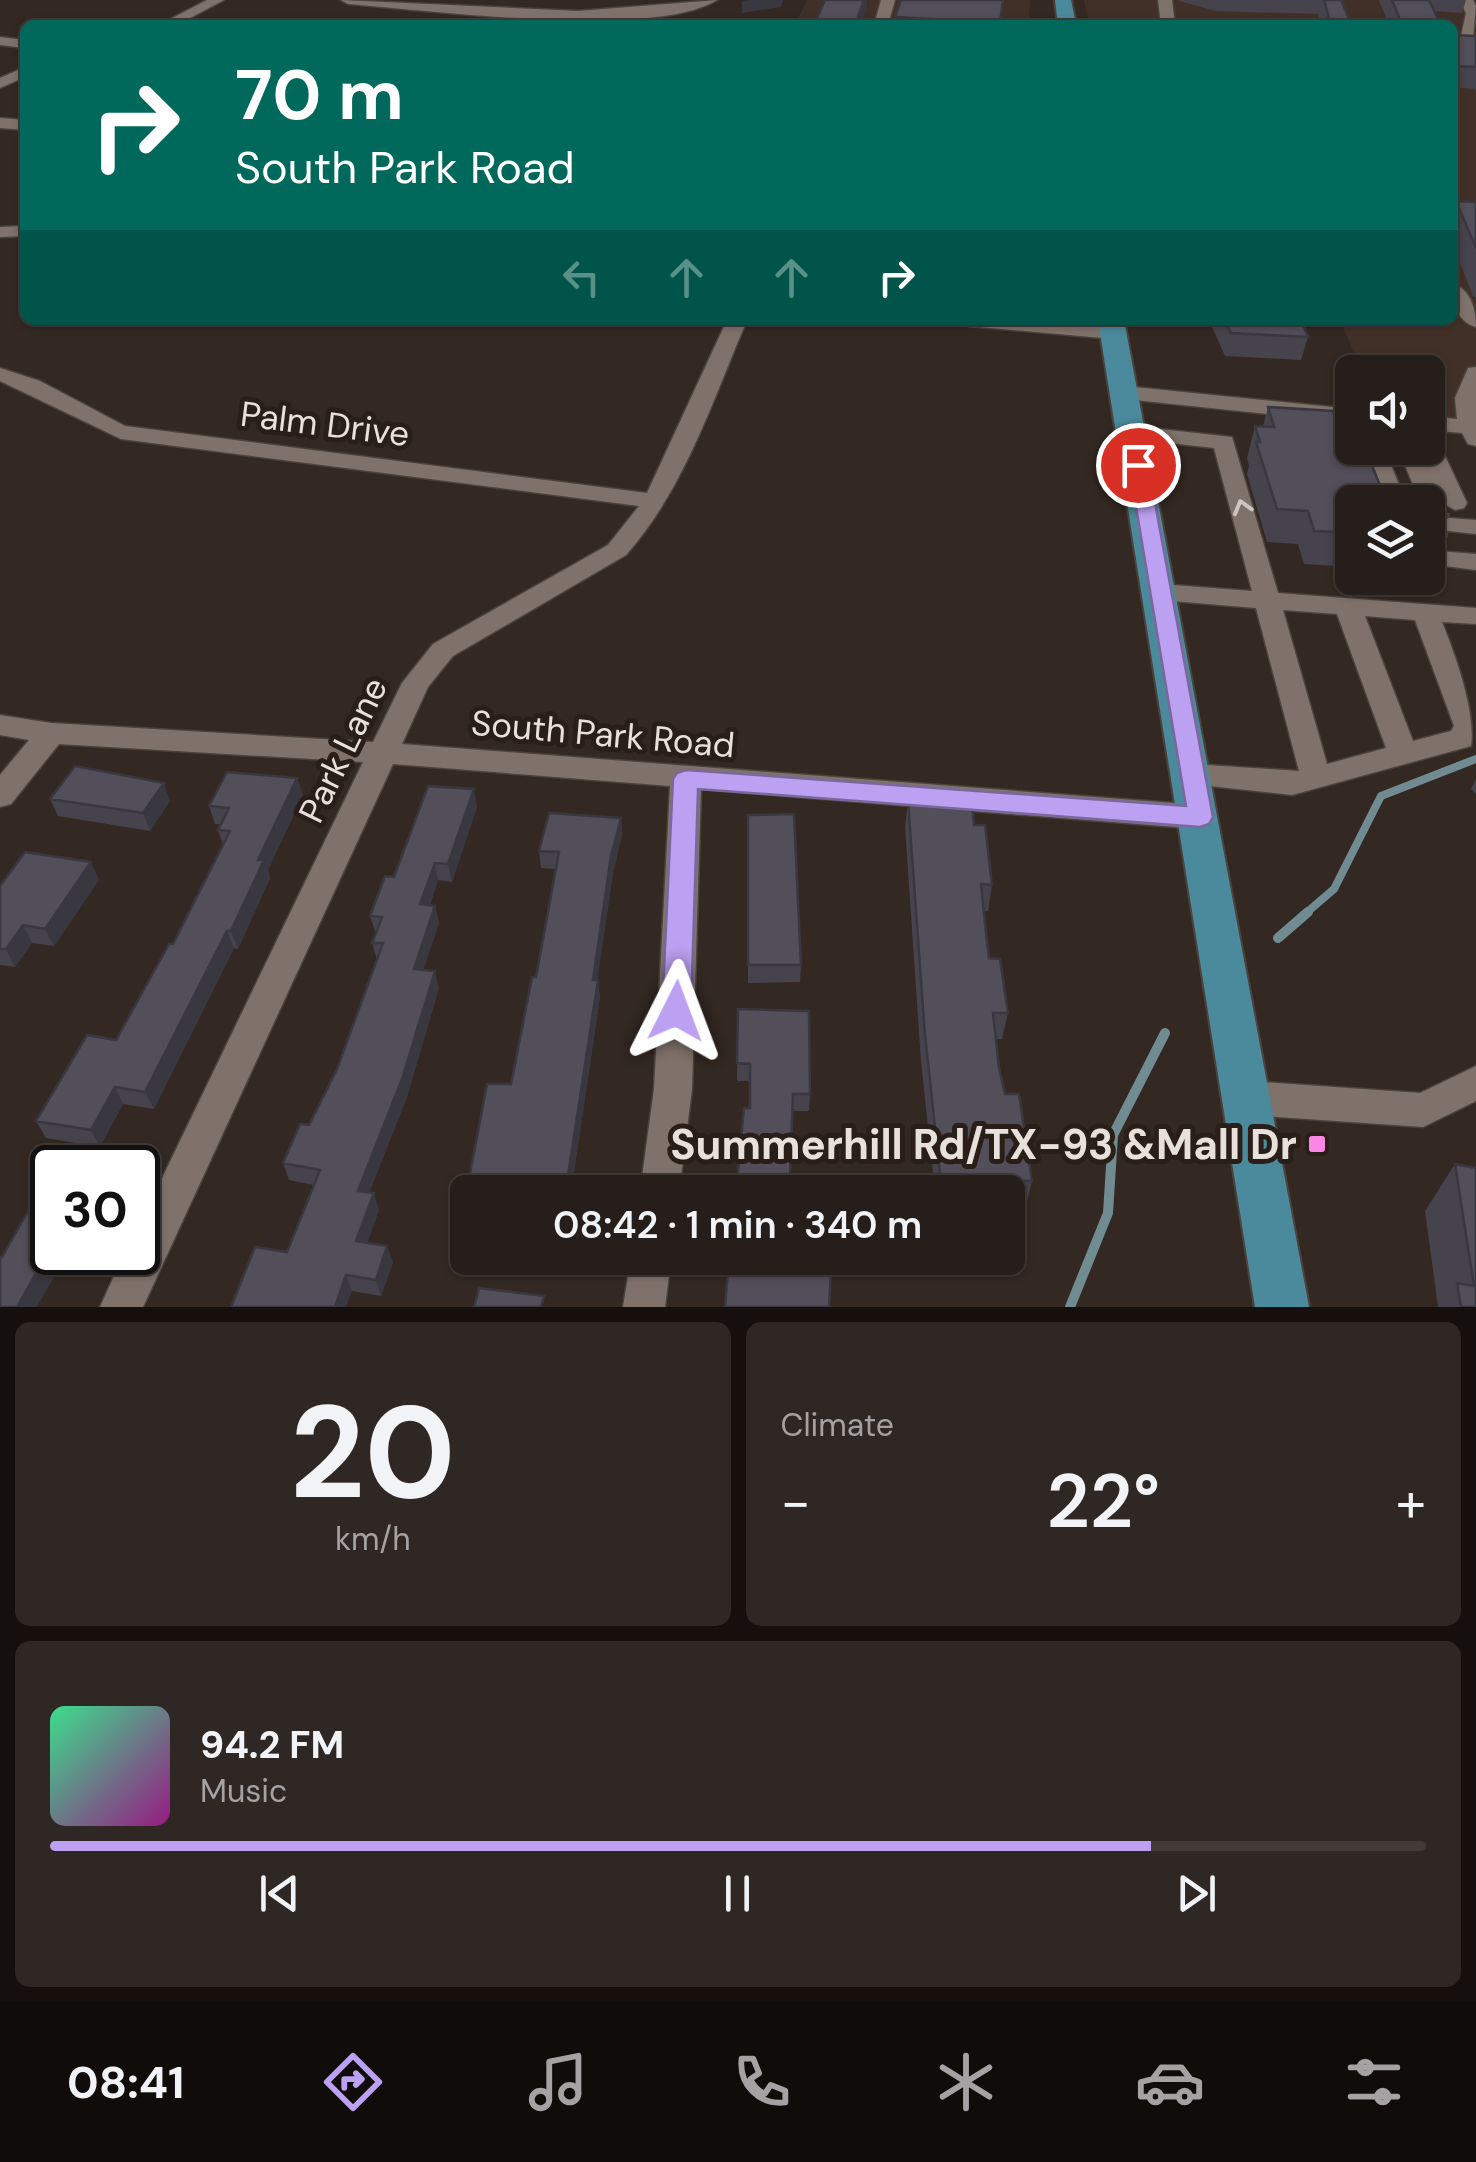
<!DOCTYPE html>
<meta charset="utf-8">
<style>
:root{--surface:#261e1a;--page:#2e2723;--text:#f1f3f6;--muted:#a4a2a2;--line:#423c39;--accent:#bca0f2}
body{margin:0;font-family:"DM Sans",sans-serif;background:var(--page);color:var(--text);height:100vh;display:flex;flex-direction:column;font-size:38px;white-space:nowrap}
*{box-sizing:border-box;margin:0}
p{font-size:32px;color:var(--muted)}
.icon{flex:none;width:55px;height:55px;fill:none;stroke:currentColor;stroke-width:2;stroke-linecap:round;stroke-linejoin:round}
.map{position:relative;height:1307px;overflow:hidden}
.panel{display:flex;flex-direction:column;gap:15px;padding:15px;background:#15100e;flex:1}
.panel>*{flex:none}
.guide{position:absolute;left:20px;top:20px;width:1438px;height:305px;border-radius:15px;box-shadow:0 2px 8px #0004,0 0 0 2px var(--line);background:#00695c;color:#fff;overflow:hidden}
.fabs{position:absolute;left:1335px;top:355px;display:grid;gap:20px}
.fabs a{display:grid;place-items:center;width:110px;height:110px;border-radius:15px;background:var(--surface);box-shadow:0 2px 8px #0004,0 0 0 2px var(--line);font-size:50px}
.speed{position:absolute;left:30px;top:1145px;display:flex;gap:20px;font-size:50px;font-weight:700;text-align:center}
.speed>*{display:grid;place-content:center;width:130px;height:130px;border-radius:50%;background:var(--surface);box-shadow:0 2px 8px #0004,0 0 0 2px var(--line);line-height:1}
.speed .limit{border:5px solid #111;border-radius:15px;background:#fff;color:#111}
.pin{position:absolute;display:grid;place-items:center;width:85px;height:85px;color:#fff;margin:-42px;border:5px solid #fff;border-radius:50%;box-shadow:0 2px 10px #0007}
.me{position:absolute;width:110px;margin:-55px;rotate:3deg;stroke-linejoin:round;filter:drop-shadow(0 0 8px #0008)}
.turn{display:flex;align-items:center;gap:35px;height:210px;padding:0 50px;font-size:45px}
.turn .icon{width:130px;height:130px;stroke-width:2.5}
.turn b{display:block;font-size:70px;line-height:85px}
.lanes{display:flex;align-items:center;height:95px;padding:0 50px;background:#0003;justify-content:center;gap:50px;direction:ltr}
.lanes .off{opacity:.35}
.big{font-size:75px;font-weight:600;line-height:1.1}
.panel .card{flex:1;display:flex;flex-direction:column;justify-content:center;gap:15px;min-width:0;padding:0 35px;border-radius:15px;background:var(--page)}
.panel .dial{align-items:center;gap:0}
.dial b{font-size:130px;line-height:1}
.song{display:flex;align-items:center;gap:30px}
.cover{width:120px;height:120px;border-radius:15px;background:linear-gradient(135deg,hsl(150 70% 55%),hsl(310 70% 35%))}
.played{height:10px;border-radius:5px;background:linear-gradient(90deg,var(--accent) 80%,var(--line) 80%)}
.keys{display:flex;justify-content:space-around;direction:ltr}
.heat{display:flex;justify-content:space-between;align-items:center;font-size:55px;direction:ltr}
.panel .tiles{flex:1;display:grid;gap:15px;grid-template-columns:1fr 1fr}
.card:last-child{grid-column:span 2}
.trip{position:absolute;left:450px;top:1175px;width:575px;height:100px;border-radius:15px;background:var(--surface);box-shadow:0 2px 8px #0004,0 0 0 2px var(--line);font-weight:600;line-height:100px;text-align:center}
.tab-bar{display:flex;height:160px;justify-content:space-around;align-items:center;background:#0f0c0a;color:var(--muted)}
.tab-bar .icon{width:70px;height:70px}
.tab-bar .current{color:var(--accent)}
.tab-bar b{font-size:45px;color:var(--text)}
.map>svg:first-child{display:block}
.built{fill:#413027}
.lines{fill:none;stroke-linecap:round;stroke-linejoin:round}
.stream-far1{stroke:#718b93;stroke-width:8}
.stream{stroke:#718b93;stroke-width:10}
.minor-tunnel{stroke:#4e443e;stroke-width:24;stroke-dasharray:24 11;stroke-linecap:butt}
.minor-casing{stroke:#4b433d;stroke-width:3}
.major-casing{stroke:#4b433d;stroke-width:4}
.minor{fill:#7f726b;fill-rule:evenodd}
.major{fill:#4a8a9c;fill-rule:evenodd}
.wall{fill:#47434d}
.shaded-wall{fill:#39373f}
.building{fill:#524e5a;stroke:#39373f;stroke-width:2.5}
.oneway{stroke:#cdc4bf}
.route{fill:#bca0f2;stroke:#7a689d;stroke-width:2.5}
.poi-dot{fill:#fb87e6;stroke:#291e18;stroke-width:4}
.labels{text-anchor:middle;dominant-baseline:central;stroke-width:10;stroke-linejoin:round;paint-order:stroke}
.street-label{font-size:35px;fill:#e7e0db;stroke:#291e18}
.near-poi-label{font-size:42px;font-weight:bold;fill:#e7e0db;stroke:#291e18;text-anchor:end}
</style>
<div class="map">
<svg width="1476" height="1307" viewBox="0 0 1476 1307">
<rect width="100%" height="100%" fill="#332822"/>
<path class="built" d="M807,0H1030L1029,25H795Z
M1084,0H1476V419L1428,415V372H1361L1341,321L1322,320H1452V25H1089Z"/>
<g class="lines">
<path class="stream-far1" d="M1305,914L1334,889L1381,796L1476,759"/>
<path class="stream" d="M1278,938L1308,912
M1070,1307L1108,1213L1113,1135L1165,1033"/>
<path class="minor-tunnel" d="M1428,523L1449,525"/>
<defs>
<path id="minor" d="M207,0H224L177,25H159Z
M341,0L578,11L717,0C653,40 428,10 348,4Z
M881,0H895L888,25H874Z
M1158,0H1172L1175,25H1161Z
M1459,0H1473L1476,6L1473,39L1461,36L1466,13Z
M0,37L25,40V48L0,45Z
M25,67V77L0,88V78Z
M0,118L25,120V130L0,128Z
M25,226V236L0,237V227Z
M1452,283C1471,290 1476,309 1476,327C1457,322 1452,301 1452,283Z
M727,320H747C712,402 685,488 626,555L453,656L428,687L402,744L1200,805L1211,809L1216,817L1211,825L1200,829L701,789L692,1089L679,1192H640L654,1089L670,786L393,764L143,1307H100L125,1252H138V1228L363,762L59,744L11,804L0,807V775L29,740L0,735V715L51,723L373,742L402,683L433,644L608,545L639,506L121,439L0,381V368L40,381L125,426L647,493Z
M958,320H1036L1114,327L1124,333L1114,339L968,326Z
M1476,367V446L1468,444L1462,433L1428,430V416L1457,419L1455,398L1468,368Z
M1124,386L1352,409V423L1116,398L1113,393Z
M1133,426L1232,437L1278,593L1476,608V624L1442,622C1455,654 1476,712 1471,746L1292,795L1182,783L1178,775L1182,767L1193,764L1299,771L1256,608L1160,600L1147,592L1160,584L1252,591L1214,448L1125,438L1122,433ZM1283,610L1337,614L1386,748L1327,764ZM1365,616L1415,620L1454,726L1451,731L1413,741Z
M1428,436L1439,443L1467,503L1464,508L1455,510L1443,503L1432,509L1428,508V502H1420L1398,448H1428Z
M1362,448H1384L1405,499L1403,502H1383Z
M1449,518L1476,520V534L1440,530L1437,525Z
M1438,551L1476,554V570L1429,564L1428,556Z
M1476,1066V1101L1423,1127L1247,1115L1234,1110L1228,1098L1234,1086L1247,1081L1420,1093Z
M631,1258H671L665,1307H623Z"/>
<path id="major" d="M1055,0H1071L1076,25H1058Z
M1098,320H1124L1309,1307H1255Z"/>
</defs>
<use href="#minor" class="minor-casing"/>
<use href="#major" class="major-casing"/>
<use href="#minor" class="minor"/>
<use href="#major" class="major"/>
</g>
<path class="wall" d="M1003,0L1000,25H895V17Z
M1179,0H1341L1352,25H1355H1320L1318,14L1216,11L1179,1Z
M1379,0H1466L1462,13L1435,11L1441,25H1389Z
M1452,35L1476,36V92L1475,89L1452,87Z
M1456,201L1476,202V297L1473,296L1452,243V212Z
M1209,320H1301L1308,337L1301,360L1225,356Z
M1268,407L1352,502V567L1304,564L1298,544L1267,542L1247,474L1249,466L1247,458L1255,426H1263Z
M297,778L303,795L268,870L270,878L238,949L234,948L154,1109L123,1104L100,1147L46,1138L36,1121L116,1040L173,944L223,845L218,830L221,824H215L209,806Z
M1476,779V794L1471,789Z
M50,799L170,801L150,831L58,816Z
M908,801L974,825L992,885L988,911H984L989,958L1008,1013L1002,1039H996L999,1068L1005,1094L1032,1181L1026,1206H1015L1016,1210L1010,1234H1008V1192H935L921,1061L905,827Z
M477,807L452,882L438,880L430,905L435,906L439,923L423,970L439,988L407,1097L369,1193L379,1210L367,1243L393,1262L381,1296L352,1291L287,1252L314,1185L289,1180L283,1163L309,1125L337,1069L377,960L372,943L376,934L370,916L394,877Z
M748,815L801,965L800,982L748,983Z
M621,818L622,835L613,873L597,980L600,997L571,1192H473L469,1179L511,1084L536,977L556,869L541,868L539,851Z
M99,880L54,946L32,943L15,967L0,965V886Z
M738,1009L810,1094L809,1111H793L790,1174L750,1108V1081H737Z
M1455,1164L1476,1168V1307H1438L1425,1211Z
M79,1252H105L103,1257Z"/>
<path class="shaded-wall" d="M749,0H783L781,7L742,13V1Z
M864,0H867V9L861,25H855Z
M297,778L303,795L268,870L270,878L238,949L231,931L258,860Z
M164,783L170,801L150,831L143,813Z
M474,789L477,807L452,882L448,864Z
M621,818L622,835L613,873L595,997L593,980L611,856Z
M91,862L99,880L54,946L45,929Z
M435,863L438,880L424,922L420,904Z
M435,906L439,923L418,986L414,969Z
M23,925L32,943L15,967L6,949Z
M227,931L234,948L154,1109L145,1092Z
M435,971L439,988L407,1097L363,1208L358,1191Z
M598,980L600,997L571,1192H569L567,1182Z
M115,1087L123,1104L100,1147L91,1130Z
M112,1152L121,1168H103Z
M374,1193L379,1210L362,1257L356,1241Z
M52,1245V1252H68L37,1307H17Z
M387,1246L393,1262L381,1296L376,1280Z
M346,1275L352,1291L346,1307H335Z"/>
<path class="building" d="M825,0H864L855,25H814Z
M901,0H1003L1000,23L895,17Z
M1324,0H1341L1352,25H1355H1331Z
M1392,0H1429L1441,25H1402Z
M1452,35L1476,36V67L1452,66Z
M1456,201L1476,202V248Z
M1225,320H1301L1308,337L1231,333Z
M1268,407L1333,411L1341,433H1352V448H1365L1383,493L1404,494L1408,502H1352V533L1314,531L1308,511L1277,509L1256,442H1260L1255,426L1274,427Z
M75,766L164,783L143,813L50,799Z
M227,772L297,778L258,860H264L231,931H227L145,1092L115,1087L91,1130L36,1121L87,1035L116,1040L169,944H173L230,831L218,830L229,808L209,806Z
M428,786L474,789L448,864L435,863L420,904L435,906L414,969L435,971L402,1079L358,1191L374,1193L356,1241L387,1246L376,1280L346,1275L335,1307H231L255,1247L287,1252L320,1170L283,1163L300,1124L309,1125L337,1069L383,943H372L382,917L370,916L385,876L394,877Z
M908,801L972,803L974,825H985L992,885L981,884L986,933L989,958L1000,959L1008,1013H993L999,1068L1005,1094H1019L1032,1181H1011L1016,1210H1008V1192H942L925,1035Z
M549,813L621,818L611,856L593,980H598L567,1182L469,1179L487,1084H511L532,977H536L559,852L539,851Z
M794,814L801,965H748V815Z
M25,852L91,862L45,929L23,925L6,949H0V886Z
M738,1009L809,1011L810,1094H793L790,1174L803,1175L802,1192H736L744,1108H750V1064L737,1063Z
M67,1144L112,1152L103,1168H53Z
M1455,1164L1476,1168V1307H1461L1457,1283L1474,1286Z
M52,1169V1245L17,1307H0V1257H2Z
M729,1258H794L793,1267L831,1271L829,1307H725Z
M479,1288L544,1296L541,1307H474Z"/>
<defs><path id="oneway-chevron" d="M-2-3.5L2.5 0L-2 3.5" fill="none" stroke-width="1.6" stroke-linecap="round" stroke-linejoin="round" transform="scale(2.5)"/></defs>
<use class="oneway" href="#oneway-chevron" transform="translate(1242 507) rotate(-106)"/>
<path class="route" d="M1138,459L1148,465L1213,817L1209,824L1200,827L698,789L691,1011L687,1020L676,1024L666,1020L662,1011L673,779L677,773L686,770L1186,806L1129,465Z"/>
<rect class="poi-dot" x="1307" y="1134" width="20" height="20" rx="5"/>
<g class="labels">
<g class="street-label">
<text transform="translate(325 424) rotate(7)">Palm Drive</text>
<text transform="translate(603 734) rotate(5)">South Park Road</text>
<text transform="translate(343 750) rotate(-64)">Park Lane</text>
</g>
<g class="near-poi-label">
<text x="1297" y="1144">Summerhill Rd/TX-93 &amp;Mall Dr</text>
</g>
</g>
</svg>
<div class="fabs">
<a><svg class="icon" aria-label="sound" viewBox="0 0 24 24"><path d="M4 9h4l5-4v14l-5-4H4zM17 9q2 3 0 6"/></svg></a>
<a><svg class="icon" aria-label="layers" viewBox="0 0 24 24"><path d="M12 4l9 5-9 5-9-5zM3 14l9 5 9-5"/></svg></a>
</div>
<div class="speed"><div class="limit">30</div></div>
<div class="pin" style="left:1138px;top:465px;background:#d93025"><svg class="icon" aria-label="arrive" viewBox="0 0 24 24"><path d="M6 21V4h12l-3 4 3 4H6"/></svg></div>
<svg class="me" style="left:676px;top:1011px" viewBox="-20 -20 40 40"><path d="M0-17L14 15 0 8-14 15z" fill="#bca0f2" stroke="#fff" stroke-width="4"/></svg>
<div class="trip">08:42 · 1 min · 340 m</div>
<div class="guide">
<div class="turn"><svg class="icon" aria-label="right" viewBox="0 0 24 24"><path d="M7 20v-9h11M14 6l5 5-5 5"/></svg><div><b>70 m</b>South Park Road</div></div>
<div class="lanes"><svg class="icon off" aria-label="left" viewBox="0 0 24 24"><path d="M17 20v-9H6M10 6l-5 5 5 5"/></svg><svg class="icon off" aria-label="ahead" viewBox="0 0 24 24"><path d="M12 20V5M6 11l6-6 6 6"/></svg><svg class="icon off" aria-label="ahead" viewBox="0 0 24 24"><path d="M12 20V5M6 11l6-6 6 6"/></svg><svg class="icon" aria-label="right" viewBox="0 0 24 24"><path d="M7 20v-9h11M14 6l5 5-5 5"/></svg></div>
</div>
</div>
<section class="panel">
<div class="tiles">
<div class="card dial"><b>20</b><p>km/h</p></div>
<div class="card"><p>Climate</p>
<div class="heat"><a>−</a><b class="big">22°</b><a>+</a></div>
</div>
<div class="card">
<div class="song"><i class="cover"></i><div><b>94.2 FM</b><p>Music</p></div></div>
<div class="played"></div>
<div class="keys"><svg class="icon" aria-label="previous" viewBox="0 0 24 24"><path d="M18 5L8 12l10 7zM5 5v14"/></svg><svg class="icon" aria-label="pause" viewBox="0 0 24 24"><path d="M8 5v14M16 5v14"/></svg><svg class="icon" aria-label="next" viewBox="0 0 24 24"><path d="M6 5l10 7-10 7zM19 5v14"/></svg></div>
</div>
</div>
</section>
<nav class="tab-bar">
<b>08:41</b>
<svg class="icon current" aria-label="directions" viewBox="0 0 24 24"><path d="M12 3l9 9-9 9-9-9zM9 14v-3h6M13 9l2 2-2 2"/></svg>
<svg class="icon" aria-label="music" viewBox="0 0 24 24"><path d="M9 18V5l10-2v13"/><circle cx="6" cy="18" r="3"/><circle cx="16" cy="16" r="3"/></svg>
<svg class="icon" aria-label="phone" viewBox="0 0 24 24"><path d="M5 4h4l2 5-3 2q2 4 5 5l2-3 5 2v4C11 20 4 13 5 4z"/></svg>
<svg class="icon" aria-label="climate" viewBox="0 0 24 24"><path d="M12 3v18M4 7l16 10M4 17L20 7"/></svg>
<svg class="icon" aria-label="car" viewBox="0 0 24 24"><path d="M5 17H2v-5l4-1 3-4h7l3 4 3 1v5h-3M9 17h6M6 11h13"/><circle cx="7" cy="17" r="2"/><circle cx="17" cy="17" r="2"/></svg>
<svg class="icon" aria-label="filters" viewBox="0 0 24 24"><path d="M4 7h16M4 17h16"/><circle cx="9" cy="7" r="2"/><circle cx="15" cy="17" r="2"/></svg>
</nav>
